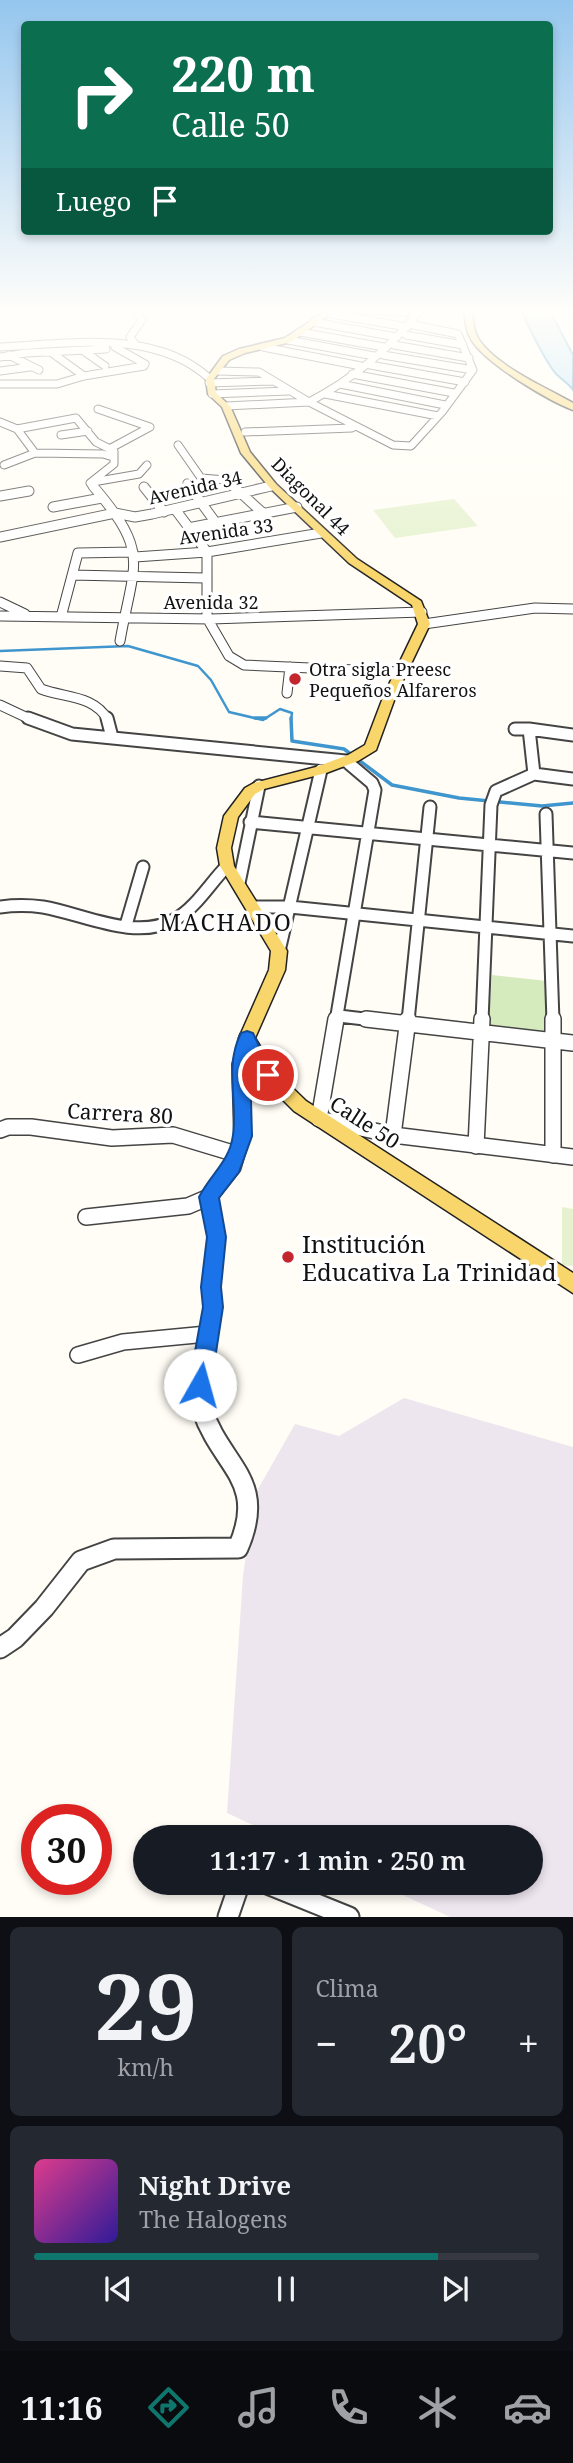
<!DOCTYPE html>
<html lang="es">
<meta charset="utf-8">
<style>
:root{--surface:#171b24;--page:#242831;--text:#f1f3f6;--muted:#9ea1a6;--line:#363941;--accent:#0f766e}
body{margin:0;font-family:"Noto Serif",serif;background:var(--page);color:var(--text);height:100vh;display:flex;flex-direction:column;font-size:26px;white-space:nowrap}
*{box-sizing:border-box;margin:0}
p{font-size:23px;color:var(--muted)}
.icon{flex:none;width:38px;height:38px;fill:none;stroke:currentColor;stroke-width:2;stroke-linecap:round;stroke-linejoin:round}
.map{position:relative;height:1917px;overflow:hidden}
.drawer{display:flex;flex-direction:column;gap:10px;padding:10px;background:#0d0f14;flex:1}
.drawer>*{flex:none}
.guide{position:absolute;left:21px;top:21px;width:532px;height:214px;border-radius:7px;box-shadow:0 4px 10px #0003;background:#0b6e4f;color:#fff;overflow:hidden}
.speed{position:absolute;left:21px;top:1804px;display:flex;gap:14px;font-size:35px;font-weight:700;text-align:center}
.speed>*{display:grid;place-content:center;width:91px;height:91px;border-radius:50%;background:var(--surface);box-shadow:0 4px 10px #0003;line-height:1}
.speed .limit{border:10px solid #d22;background:#fff;color:#111}
.pin{position:absolute;display:grid;place-items:center;width:60px;height:60px;color:#fff;margin:-30px;border:4px solid #fff;border-radius:50%;box-shadow:0 2px 7px #0007}
.me{position:absolute;width:77px;margin:-38px;rotate:7deg;stroke-linejoin:round;filter:drop-shadow(0 0 5px #0008)}
.turn{display:flex;align-items:center;gap:24px;height:147px;padding:0 35px;font-size:32px}
.turn .icon{width:91px;height:91px;stroke-width:2.5}
.turn b{display:block;font-size:49px;line-height:60px}
.then{display:flex;align-items:center;height:66px;padding:0 35px;background:#0003;gap:14px;font-size:26px}
.big{font-size:52px;font-weight:600;line-height:1.1}
.drawer .widget{flex:1;display:flex;flex-direction:column;justify-content:center;gap:10px;min-width:0;padding:0 24px;border-radius:10px;background:var(--page)}
.drawer .dial{align-items:center;gap:0}
.dial b{font-size:91px;line-height:1}
.song{display:flex;align-items:center;gap:21px}
.cover{width:84px;height:84px;border-radius:10px;background:linear-gradient(135deg,hsl(330 70% 55%),hsl(250 70% 35%))}
.played{height:7px;border-radius:4px;background:linear-gradient(90deg,var(--accent) 80%,var(--line) 80%)}
.keys{display:flex;justify-content:space-around;direction:ltr}
.heat{display:flex;justify-content:space-between;align-items:center;font-size:38px;direction:ltr}
.drawer .tiles{flex:1;display:grid;gap:10px;grid-template-columns:1fr 1fr}
.widget:last-child{grid-column:span 2}
.trip{position:absolute;left:133px;top:1825px;width:410px;height:70px;border-radius:35px;background:var(--surface);box-shadow:0 4px 10px #0003;font-weight:600;line-height:70px;text-align:center}
.tab-bar{display:flex;height:112px;justify-content:space-around;align-items:center;background:#090b0e;color:var(--muted)}
.tab-bar .icon{width:49px;height:49px}
.tab-bar .selected{color:var(--accent)}
.tab-bar b{font-size:32px;color:var(--text)}
.map>svg:first-child{display:block}
.industrial{fill:#eee6ef}
.green{fill:#d5ebbd}
.pitch{fill:#e6f2cf}
.water{fill:#b9e0f7;stroke:#3f96cf;stroke-width:2}
.lines{fill:none;stroke-linecap:round;stroke-linejoin:round}
.stream-far1{stroke:#3f96cf;stroke-width:2.5}
.stream{stroke:#3f96cf;stroke-width:3.5}
.minor-far4-casing{stroke:#444;stroke-width:9}
.minor-far3-casing{stroke:#444;stroke-width:11}
.minor-far2-casing{stroke:#444;stroke-width:15}
.minor-far1-casing{stroke:#444;stroke-width:18}
.minor-casing{stroke:#444;stroke-width:23}
.major-casing{stroke:#222;stroke-width:3}
.minor-far4{stroke:#fff;stroke-width:7}
.minor-far3{stroke:#fff;stroke-width:9}
.minor-far2{stroke:#fff;stroke-width:11}
.minor-far1{stroke:#fff;stroke-width:15}
.minor{stroke:#fff;stroke-width:19}
.major{fill:#f9d66b;fill-rule:evenodd}
.route{fill:#1a73e8;stroke:#114b97;stroke-width:2}
.poi-dot{fill:#c4262e;stroke:#fff;stroke-width:2.5}
.labels{text-anchor:middle;dominant-baseline:central;stroke-width:7;stroke-linejoin:round;paint-order:stroke}
.far-street-label{font-size:18px;fill:#111;stroke:#fff}
.far-poi-label{font-size:18px;fill:#111;stroke:#fff;text-anchor:start}
.street-label{font-size:21px;fill:#111;stroke:#fff}
.neighbourhood-label{font-size:23px;letter-spacing:2px;fill:#111;stroke:#fff}
.near-poi-label{font-size:24px;fill:#111;stroke:#fff;text-anchor:start}
</style>
<div class="map">
<svg width="573" height="1917" viewBox="0 0 573 1917">
<rect width="100%" height="100%" fill="#fffdf5"/>
<path class="industrial" d="M404,1398L573,1447V1917H450L377,1883H530V1838L279,1837L227,1813L243,1576L254,1496L295,1424L339,1436Z"/>
<path class="green" d="M492,975L547,981L548,1036L488,1029Z"/>
<path class="pitch" d="M454,499L478,526L395,538L373,510Z
M562,1207L573,1209V1266L562,1265Z"/>
<path class="water" d="M520,309H549L573,355V390C567,381 559,379 553,370C540,352 530,329 520,309Z"/>
<g class="lines">
<path class="stream-far1" d="M0,651L128,646L198,666L211,680L229,712L263,720
M263,720L280,709L292,713L291,720"/>
<path class="stream" d="M255,718H266
M291,718L292,741L344,749L392,785L459,798L542,806L573,803"/>
<defs>
<path id="minor-far4" d="M133,309L142,320L130,337L135,344
M76,310L79,309
M331,314L348,309L418,313
M331,314L407,327
M314,322L396,337
M409,324L458,334L473,370L442,412L411,446L393,445L309,402C351,380 392,348 420,309
M300,332L384,347
M406,335L463,345
M288,340L374,356
M394,345L469,358
M0,347C68,344 156,328 210,379
M263,347L361,366
M85,352L105,366
M52,353L84,376
M9,355L39,370
M383,355L473,370
M0,357L26,353L106,349
M370,365L465,382
M0,371L30,367
M217,371L259,372L309,402
M352,374L454,393
M209,383L274,381
M0,384H57L84,376L144,366L145,364L115,347
M340,384L445,405
M212,394L289,391
M325,394L438,416
M226,406L309,402
M98,409L150,427L111,448
M0,422L17,429L35,453
M17,429L76,418L96,442L114,451V464L90,483L94,488
M245,432L352,428
M61,435L88,431
M178,445L201,478L226,480L235,488
M4,465L35,453L103,454L113,457
M93,482L139,474L147,465
M187,483L191,488
M264,488L273,486"/>
<path id="minor-far3" d="M93,486C151,554 134,561 120,641
M189,486L216,523
M233,486L264,514
M144,487L164,512
M0,496L29,491
M53,507L102,498
M175,509L207,552V618L229,656L244,665L400,672
M188,528L297,507
M0,537L115,513L135,517L152,514L271,486
M135,557L207,552L321,533
M72,575L205,578
M0,602L25,614
M0,616L211,619L422,612
M61,617L78,553L133,552
M424,624L535,608L573,609
M0,666L27,668L41,689C65,698 94,695 108,720
M287,693L290,667
M0,705L32,720"/>
<path id="minor-far2" d="M28,718L72,734L346,761L372,783L375,790L336,1021
M107,718L112,737
M515,729H529L534,774
M529,729L573,735
M546,814L553,1021
M250,822L573,853
M239,883L259,786
M0,907C15,905 28,905 43,907C84,914 134,941 174,920C196,908 210,883 227,866
M252,907H290L573,936
M126,925L143,867
M279,951L321,770
M339,1016L381,1021
M408,1021L430,807
M482,1021L491,805L496,791L534,774L573,779"/>
<path id="minor-far1" d="M336,1019L319,1119L393,1135L573,1157
M366,1019L573,1043
M0,1130L8,1127H31L112,1138L173,1135L236,1154
M393,1135L408,1019
M476,1146L482,1019
M553,1155V1019
M86,1217L188,1206L209,1197
M78,1355L123,1342L207,1334
M202,1411L200,1404L202,1362L213,1307L211,1287L216,1237L209,1197L233,1167L242,1136L240,1065L247,1038"/>
<path id="minor" d="M0,1648L15,1638L44,1608L81,1561L114,1549L238,1548C268,1479 221,1467 202,1409
M265,1883L349,1917
M228,1917L238,1888L244,1883"/>
<path id="major" d="M329,309H338L291,342L245,353L229,360L214,379L216,393L230,406L250,452L276,484L357,559L421,601L430,624L396,695L376,750L358,761L326,773L264,789L255,794L238,817L231,848L234,866L287,951L285,970L255,1038L275,1071L306,1101L573,1273V1293L294,1111L263,1080L239,1038L269,970L271,951L220,866L217,848L224,816L245,788L254,783L316,767L348,755L365,745L384,695L418,624L412,605L349,563L270,488L241,453L222,407L208,394L206,379L223,356L239,349L285,338Z
M464,309H472C473,318 473,328 477,336C491,364 547,388 573,403V410C547,400 487,364 472,341C466,332 465,320 464,309Z"/>
</defs>
<use href="#minor-far4" class="minor-far4-casing"/>
<use href="#minor-far3" class="minor-far3-casing"/>
<use href="#minor-far2" class="minor-far2-casing"/>
<use href="#minor-far1" class="minor-far1-casing"/>
<use href="#minor" class="minor-casing"/>
<use href="#major" class="major-casing"/>
<use href="#minor-far4" class="minor-far4"/>
<use href="#minor-far3" class="minor-far3"/>
<use href="#minor-far2" class="minor-far2"/>
<use href="#minor-far1" class="minor-far1"/>
<use href="#minor" class="minor"/>
<use href="#major" class="major"/>
</g>
<linearGradient id="sky" x2="0" y2="1"><stop stop-color="#95c6ee"/><stop offset="0.54" stop-color="#fffefa"/><stop offset="1" stop-color="#fffefa" stop-opacity="0"/></linearGradient>
<rect width="573" height="577" fill="url(#sky)"/>
<path class="route" d="M247,1031L253,1033L264,1057L277,1075L274,1080H262L250,1063L252,1136L239,1172L219,1198L226,1237L221,1287L223,1307L211,1385L208,1392L200,1395L192,1392L189,1385L203,1307L201,1287L207,1237L199,1197C210,1175 230,1161 233,1135C238,1101 224,1066 241,1033Z"/>
<g class="poi-dot">
<circle cx="295" cy="679" r="7"/>
<circle cx="288" cy="1257" r="7"/>
</g>
<g class="labels">
<g class="far-street-label">
<text transform="translate(195 487) rotate(-13)">Avenida 34</text>
<text transform="translate(311 496) rotate(45)">Diagonal 44</text>
<text transform="translate(226 531) rotate(-8)">Avenida 33</text>
<text x="211" y="602">Avenida 32</text>
</g>
<g class="far-poi-label">
<text x="309" y="669">Otra sigla Preesc<tspan x="309" dy="21">Pequeños Alfareros</tspan></text>
</g>
<g class="street-label">
<text transform="translate(120 1113) rotate(3)">Carrera 80</text>
<text transform="translate(365 1122) rotate(33)">Calle 50</text>
</g>
<g class="neighbourhood-label">
<text x="226" y="922">MACHADO</text>
</g>
<g class="near-poi-label">
<text x="302" y="1243">Institución<tspan x="302" dy="28">Educativa La Trinidad</tspan></text>
</g>
</g>
</svg>
<div class="speed"><div class="limit">30</div></div>
<div class="pin" style="left:268px;top:1075px;background:#d93025"><svg class="icon" aria-label="arrive" viewBox="0 0 24 24"><path d="M6 21V4h12l-3 4 3 4H6"/></svg></div>
<svg class="me" style="left:200px;top:1385px" viewBox="-20 -20 40 40"><circle r="19" fill="#fff"/><path d="M0-13L10 11 0 6-10 11z" fill="#1a73e8"/></svg>
<div class="trip">11:17 · 1 min · 250 m</div>
<div class="guide">
<div class="turn"><svg class="icon" aria-label="right" viewBox="0 0 24 24"><path d="M7 20v-9h11M14 6l5 5-5 5"/></svg><div><b>220 m</b>Calle 50</div></div>
<div class="then">Luego<svg class="icon" aria-label="arrive" viewBox="0 0 24 24"><path d="M6 21V4h12l-3 4 3 4H6"/></svg></div>
</div>
</div>
<section class="drawer">
<div class="tiles">
<div class="widget dial"><b>29</b><p>km/h</p></div>
<div class="widget"><p>Clima</p>
<div class="heat"><a>−</a><b class="big">20°</b><a>+</a></div>
</div>
<div class="widget">
<div class="song"><i class="cover"></i><div><b>Night Drive</b><p>The Halogens</p></div></div>
<div class="played"></div>
<div class="keys"><svg class="icon" aria-label="previous" viewBox="0 0 24 24"><path d="M18 5L8 12l10 7zM5 5v14"/></svg><svg class="icon" aria-label="pause" viewBox="0 0 24 24"><path d="M8 5v14M16 5v14"/></svg><svg class="icon" aria-label="next" viewBox="0 0 24 24"><path d="M6 5l10 7-10 7zM19 5v14"/></svg></div>
</div>
</div>
</section>
<nav class="tab-bar">
<b>11:16</b>
<svg class="icon selected" aria-label="directions" viewBox="0 0 24 24"><path d="M12 3l9 9-9 9-9-9zM9 14v-3h6M13 9l2 2-2 2"/></svg>
<svg class="icon" aria-label="music" viewBox="0 0 24 24"><path d="M9 18V5l10-2v13"/><circle cx="6" cy="18" r="3"/><circle cx="16" cy="16" r="3"/></svg>
<svg class="icon" aria-label="phone" viewBox="0 0 24 24"><path d="M5 4h4l2 5-3 2q2 4 5 5l2-3 5 2v4C11 20 4 13 5 4z"/></svg>
<svg class="icon" aria-label="climate" viewBox="0 0 24 24"><path d="M12 3v18M4 7l16 10M4 17L20 7"/></svg>
<svg class="icon" aria-label="car" viewBox="0 0 24 24"><path d="M5 17H2v-5l4-1 3-4h7l3 4 3 1v5h-3M9 17h6M6 11h13"/><circle cx="7" cy="17" r="2"/><circle cx="17" cy="17" r="2"/></svg>
</nav>
